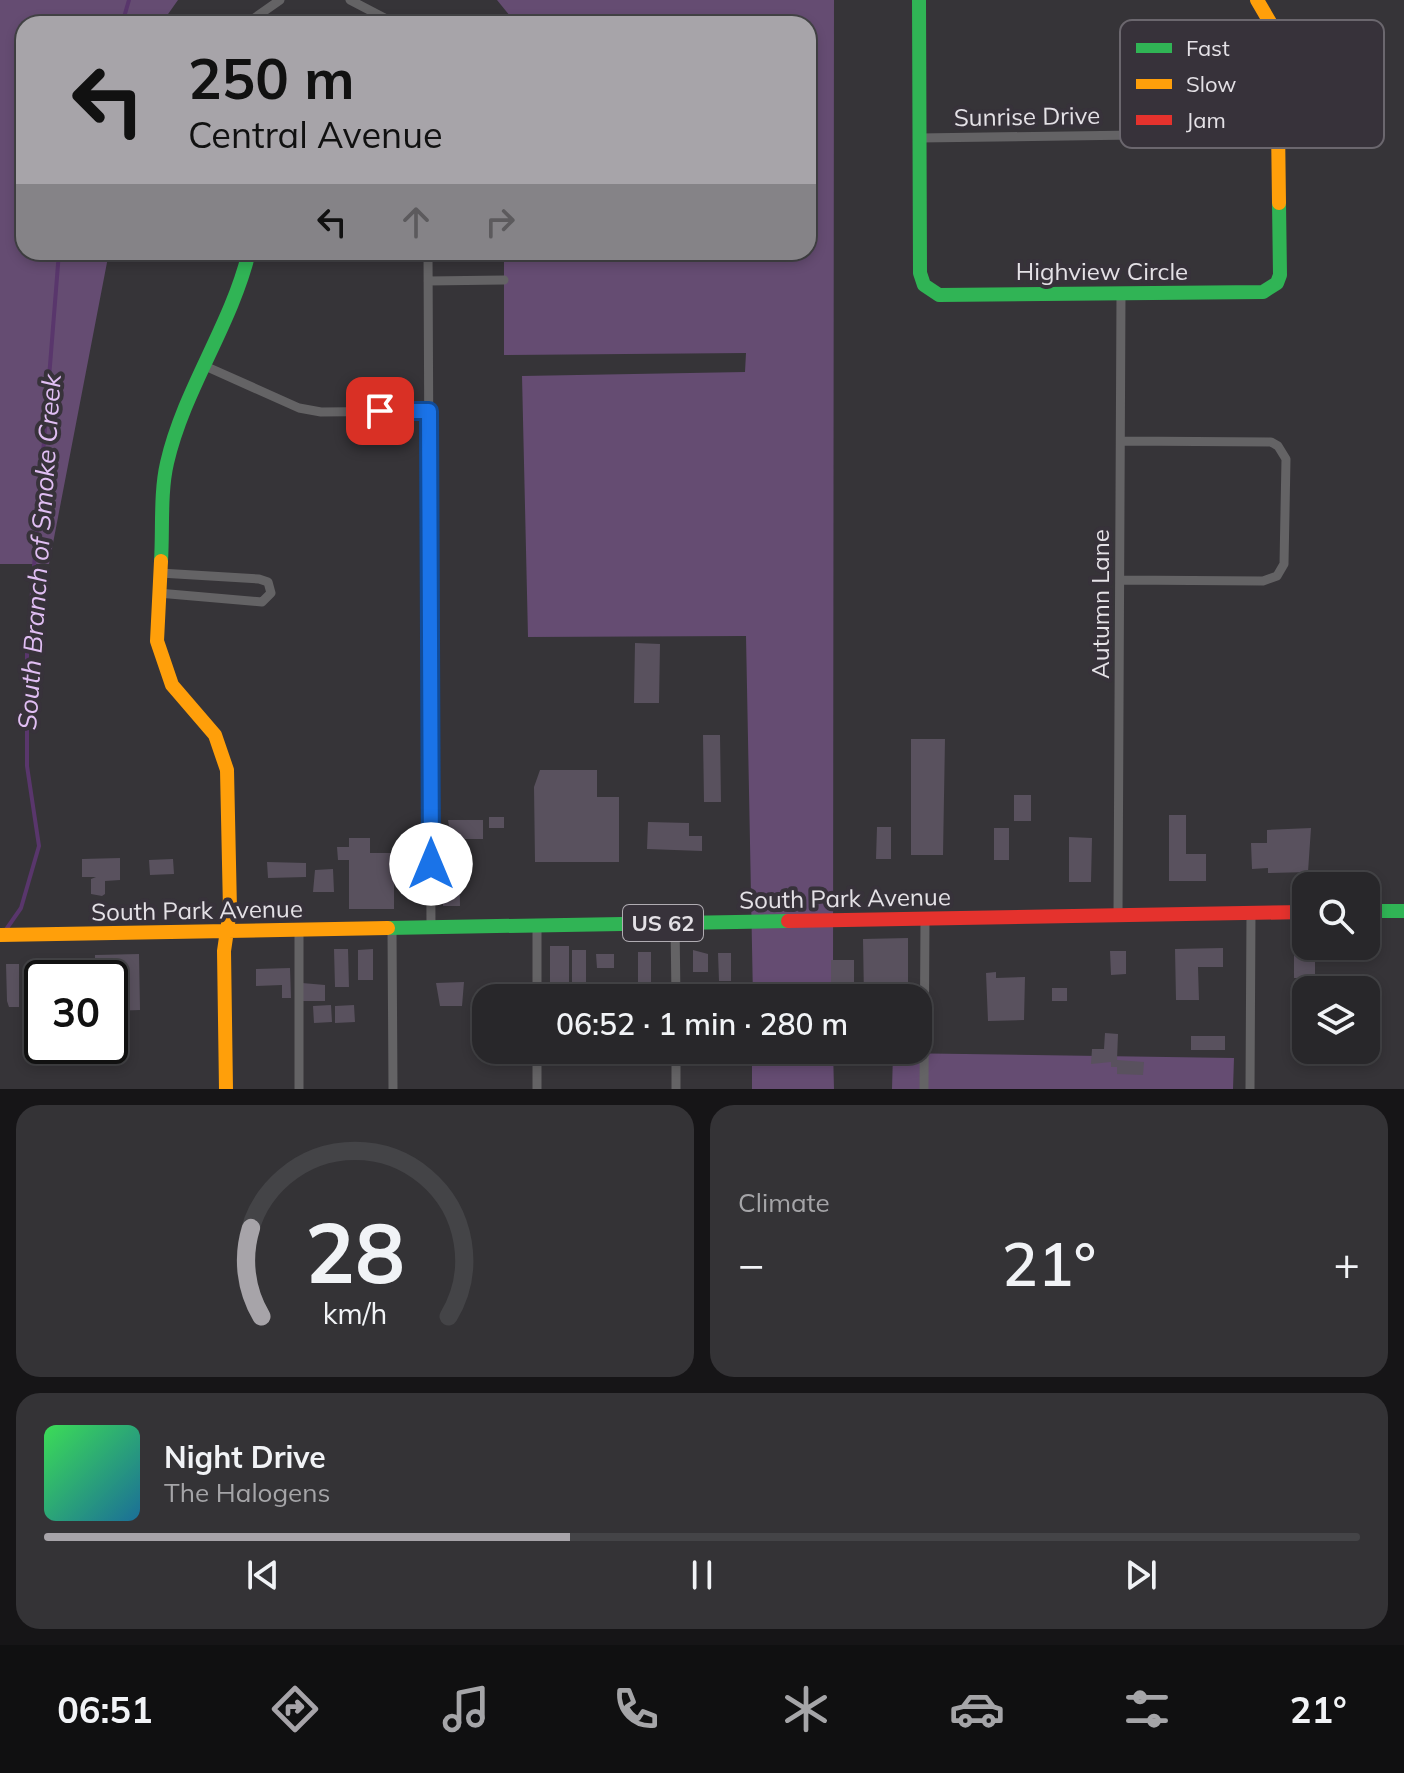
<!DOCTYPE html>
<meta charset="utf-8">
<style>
:root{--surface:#28272a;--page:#343336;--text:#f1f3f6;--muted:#a5a5a8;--line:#444447;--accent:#a7a4a9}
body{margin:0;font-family:Mulish,sans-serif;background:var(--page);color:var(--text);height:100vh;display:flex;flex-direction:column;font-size:30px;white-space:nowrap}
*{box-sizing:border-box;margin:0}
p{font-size:26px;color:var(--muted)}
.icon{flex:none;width:44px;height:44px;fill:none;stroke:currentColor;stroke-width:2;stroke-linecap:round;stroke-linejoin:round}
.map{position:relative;height:1089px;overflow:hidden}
.panel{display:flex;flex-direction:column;gap:16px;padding:16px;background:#161517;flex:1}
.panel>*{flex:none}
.guide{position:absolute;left:16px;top:16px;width:800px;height:244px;border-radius:24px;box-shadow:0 4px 12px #0003,0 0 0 2px var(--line);background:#a7a4a9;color:#111;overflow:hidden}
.buttons{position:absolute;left:1292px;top:872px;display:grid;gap:16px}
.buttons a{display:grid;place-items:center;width:88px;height:88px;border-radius:16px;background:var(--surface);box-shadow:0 4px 12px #0003,0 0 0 2px var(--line);font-size:40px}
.speed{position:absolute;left:24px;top:960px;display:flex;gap:16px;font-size:40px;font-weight:700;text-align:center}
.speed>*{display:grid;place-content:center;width:104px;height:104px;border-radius:50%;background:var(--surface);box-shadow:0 4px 12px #0003,0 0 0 2px var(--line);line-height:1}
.speed .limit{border:4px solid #111;border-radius:12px;background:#fff;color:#111}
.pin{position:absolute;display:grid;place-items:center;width:68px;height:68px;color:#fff;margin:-34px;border-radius:16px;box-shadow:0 4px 12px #0006}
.me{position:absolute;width:88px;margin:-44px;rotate:0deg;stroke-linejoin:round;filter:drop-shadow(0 0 6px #0008)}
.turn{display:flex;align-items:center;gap:28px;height:168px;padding:0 40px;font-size:36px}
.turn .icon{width:104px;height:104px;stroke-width:2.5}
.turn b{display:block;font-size:56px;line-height:68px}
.lanes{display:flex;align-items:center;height:76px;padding:0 40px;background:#0003;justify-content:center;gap:40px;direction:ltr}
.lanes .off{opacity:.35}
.big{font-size:60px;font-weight:600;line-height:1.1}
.panel .widget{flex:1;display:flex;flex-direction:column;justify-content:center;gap:12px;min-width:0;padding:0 28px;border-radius:24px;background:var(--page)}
.panel .dial{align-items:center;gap:0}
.dial svg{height:208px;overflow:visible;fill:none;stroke:var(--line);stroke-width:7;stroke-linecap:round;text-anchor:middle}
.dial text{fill:var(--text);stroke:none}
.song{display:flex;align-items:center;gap:24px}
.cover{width:96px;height:96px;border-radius:12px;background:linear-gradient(135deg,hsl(130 70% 55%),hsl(200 70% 35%))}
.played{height:8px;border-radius:4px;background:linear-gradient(90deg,var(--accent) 40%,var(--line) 40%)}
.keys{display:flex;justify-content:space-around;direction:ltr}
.heat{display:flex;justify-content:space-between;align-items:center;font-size:44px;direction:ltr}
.panel .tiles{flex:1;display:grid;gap:16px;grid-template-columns:1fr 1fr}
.widget:last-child{grid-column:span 2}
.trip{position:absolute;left:472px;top:984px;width:460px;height:80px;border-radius:24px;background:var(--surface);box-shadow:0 4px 12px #0003,0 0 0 2px var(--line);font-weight:600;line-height:80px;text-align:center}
.tabs{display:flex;height:128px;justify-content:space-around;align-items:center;background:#101011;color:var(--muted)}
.tabs .icon{width:56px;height:56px}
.tabs .selected{color:var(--accent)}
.tabs b{font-size:36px;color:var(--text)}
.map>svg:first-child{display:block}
.green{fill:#654c72}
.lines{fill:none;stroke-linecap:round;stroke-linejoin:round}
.stream{stroke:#59366c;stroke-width:4}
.building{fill:#59515e}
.street{stroke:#646365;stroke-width:9}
.fast{stroke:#30b455;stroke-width:14}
.slow{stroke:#ff9f0a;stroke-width:14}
.jam{stroke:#e5322d;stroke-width:14}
.route-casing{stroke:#114b97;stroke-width:20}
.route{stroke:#1a73e8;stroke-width:14}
.labels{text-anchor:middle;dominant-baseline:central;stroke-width:8;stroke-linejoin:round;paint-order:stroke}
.shield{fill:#37323a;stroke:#b0acb2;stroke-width:2}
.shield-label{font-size:22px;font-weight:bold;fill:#e4e1e6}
.street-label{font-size:24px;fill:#e4e1e6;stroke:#37323a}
.water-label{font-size:26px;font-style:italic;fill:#e0bef3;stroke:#37323a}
.key{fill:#37323a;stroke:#6b676e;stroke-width:2}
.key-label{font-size:22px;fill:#e4e1e6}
</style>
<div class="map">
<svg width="1404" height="1089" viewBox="0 0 1404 1089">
<rect width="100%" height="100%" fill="#363438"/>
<path class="green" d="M0,0H178L161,24H24V252H109L49,564H0Z
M497,0H834L833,998H753L746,636L528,637L522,376L745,372L746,353L504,355V252H808V24H509L510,16Z
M752,1050H833L834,1089H752Z
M893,1053L1234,1058L1233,1089H892Z"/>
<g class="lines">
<path class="stream" d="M122,24L129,0
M5,931L21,908L39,846L27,766V655L59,252"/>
</g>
<path class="building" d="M635,643L660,644L659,703H634Z
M703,735H720L721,802H704Z
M911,739H945L943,855H911Z
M540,770H597V797H619V862H535L534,787Z
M1014,795H1031V821H1014Z
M1169,815H1186V854H1206V881H1169Z
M489,817H504V828H489Z
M448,820H483V839H451Z
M648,822L689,823V836H702V851L647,849Z
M877,827H891V859H876Z
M994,828H1009V860H994Z
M1311,828L1308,872L1268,873V868L1252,869L1251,843H1267V830Z
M1069,837L1092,838L1091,882H1069Z
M349,838H370V853H394V909H349V860H338L337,847H349Z
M442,850H459L460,906H443Z
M120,858V880L105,881V894L102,896L91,894V879L96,877H82V859Z
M173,859L174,874L150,875L149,860Z
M267,862L306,863V877L268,878Z
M333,869L334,892H313L315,870Z
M908,938V998H864L863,939Z
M1294,942L1315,946V978H1294Z
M550,946H569V983H550Z
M1223,948V967H1198L1199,1000H1176L1175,949Z
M334,949H348L349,987H335Z
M373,949V980H358V950Z
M572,950H586V982H572Z
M693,950L708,954V972H693Z
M1110,951H1126V974L1111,975Z
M638,952H651V983H638Z
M718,953H731V981H719Z
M139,954L140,1010L110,1011V978H87L86,963H95V955Z
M596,954H614V968H597Z
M831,960H854V998H831Z
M6,964H19V1007H9L7,1001Z
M290,968L291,998H282V985L256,986V969Z
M996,972V978L1025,977L1024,1020L988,1021L986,973Z
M464,982L462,1006H440L436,983Z
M302,983L325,985V1001H302Z
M1052,988H1067V1001H1052Z
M331,1005L332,1022L314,1023L313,1006Z
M354,1005L355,1022L335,1023V1006Z
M1105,1033L1118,1034L1117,1060L1144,1062L1143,1075L1117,1074V1067H1111V1062L1091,1064L1092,1049H1104Z
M1191,1036H1225V1050H1191Z"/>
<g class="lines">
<path class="street" d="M350,0L396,24
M246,24L280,0
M919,138L1279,133
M428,252L431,928
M428,281L504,280
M205,366L299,408L321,412L429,411
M1120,580L1263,581L1277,576L1284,564L1286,459L1278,446L1271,442L1121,441
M158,593L262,602L271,593L268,582L259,579L160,573
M1118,916L1121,293
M675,923L676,998
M537,925V998
M392,929L393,1089
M299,931V1089
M537,1050V1089
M676,1050V1089
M924,1089L925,919
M1250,1089L1251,913"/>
<path class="fast" d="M919,0L920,273L924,285L939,295L1263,292L1277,283L1280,275L1279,203
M161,561C163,530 160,493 167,463C184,389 231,326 249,252
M1366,911H1404
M388,928L788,921"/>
<path class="slow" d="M1257,0L1271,24L1277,48L1279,203
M161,561L157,641L172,685L215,735L227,770L230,910L224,951L226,1089
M0,935L388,928"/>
<path class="jam" d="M788,921L1306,912"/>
</g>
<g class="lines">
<defs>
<path id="route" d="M380,411H429L431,864"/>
</defs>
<use href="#route" class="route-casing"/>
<use href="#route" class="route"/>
</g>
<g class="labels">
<rect class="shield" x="623" y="905" width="80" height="36" rx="6"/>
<g class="shield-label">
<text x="663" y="923">US 62</text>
</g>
<g class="street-label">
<text transform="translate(1027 116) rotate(-1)">Sunrise Drive</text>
<text x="1102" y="271">Highview Circle</text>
<text transform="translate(1100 604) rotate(-90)">Autumn Lane</text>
<text transform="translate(845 898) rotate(-1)">South Park Avenue</text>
<text transform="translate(197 910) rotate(-1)">South Park Avenue</text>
</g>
<g class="water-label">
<text transform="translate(39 552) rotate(-86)">South Branch of Smoke Creek</text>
</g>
</g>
<rect x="1120" y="20" width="264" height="128" rx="12" class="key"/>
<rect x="1136" y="43" width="36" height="10" fill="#30b455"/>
<rect x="1136" y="79" width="36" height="10" fill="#ff9f0a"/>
<rect x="1136" y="115" width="36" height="10" fill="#e5322d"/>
<g class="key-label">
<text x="1186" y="56">Fast</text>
<text x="1186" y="92">Slow</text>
<text x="1186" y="128">Jam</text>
</g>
</svg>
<div class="buttons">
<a><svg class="icon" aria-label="search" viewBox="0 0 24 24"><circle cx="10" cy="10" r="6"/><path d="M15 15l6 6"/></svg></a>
<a><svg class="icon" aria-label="layers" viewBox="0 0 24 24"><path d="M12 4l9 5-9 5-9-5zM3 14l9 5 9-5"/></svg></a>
</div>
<div class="speed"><div class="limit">30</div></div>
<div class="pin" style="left:380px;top:411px;background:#d93025"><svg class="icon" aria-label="arrive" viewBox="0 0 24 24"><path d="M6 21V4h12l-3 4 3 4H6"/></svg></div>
<svg class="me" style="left:431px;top:864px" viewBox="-20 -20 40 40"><circle r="19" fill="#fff"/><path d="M0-13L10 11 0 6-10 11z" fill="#1a73e8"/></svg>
<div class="trip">06:52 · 1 min · 280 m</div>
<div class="guide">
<div class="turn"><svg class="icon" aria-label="left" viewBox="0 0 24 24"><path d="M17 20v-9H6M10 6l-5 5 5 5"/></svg><div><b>250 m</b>Central Avenue</div></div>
<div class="lanes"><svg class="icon" aria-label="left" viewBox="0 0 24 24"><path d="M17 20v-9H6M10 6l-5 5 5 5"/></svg><svg class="icon off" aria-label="ahead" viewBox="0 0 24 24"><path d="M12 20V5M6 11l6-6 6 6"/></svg><svg class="icon off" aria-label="right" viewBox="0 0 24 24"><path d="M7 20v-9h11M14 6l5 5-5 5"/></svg></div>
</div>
</div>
<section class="panel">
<div class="tiles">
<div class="widget dial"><svg viewBox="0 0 100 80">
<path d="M14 69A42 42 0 1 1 86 69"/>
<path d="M14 69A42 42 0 0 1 10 35" stroke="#a7a4a9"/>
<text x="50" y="56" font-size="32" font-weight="700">28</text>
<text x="50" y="72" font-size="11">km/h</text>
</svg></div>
<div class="widget"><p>Climate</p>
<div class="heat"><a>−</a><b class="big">21°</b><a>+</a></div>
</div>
<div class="widget">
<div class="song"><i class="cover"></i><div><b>Night Drive</b><p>The Halogens</p></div></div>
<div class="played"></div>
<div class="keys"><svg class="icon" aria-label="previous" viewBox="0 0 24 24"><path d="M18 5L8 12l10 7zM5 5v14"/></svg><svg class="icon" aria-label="pause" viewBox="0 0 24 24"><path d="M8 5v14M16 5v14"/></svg><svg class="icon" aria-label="next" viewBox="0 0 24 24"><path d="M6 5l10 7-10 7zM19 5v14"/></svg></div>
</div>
</div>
</section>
<nav class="tabs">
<b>06:51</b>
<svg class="icon selected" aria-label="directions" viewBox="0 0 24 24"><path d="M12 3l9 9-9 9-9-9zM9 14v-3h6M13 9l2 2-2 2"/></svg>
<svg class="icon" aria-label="music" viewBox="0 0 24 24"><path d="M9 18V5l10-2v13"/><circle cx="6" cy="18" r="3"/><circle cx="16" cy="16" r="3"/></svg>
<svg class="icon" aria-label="phone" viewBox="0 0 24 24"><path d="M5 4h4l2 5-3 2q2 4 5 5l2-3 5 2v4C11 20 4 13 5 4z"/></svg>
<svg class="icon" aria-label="climate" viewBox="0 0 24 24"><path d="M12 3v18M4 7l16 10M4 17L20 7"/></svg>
<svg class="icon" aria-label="car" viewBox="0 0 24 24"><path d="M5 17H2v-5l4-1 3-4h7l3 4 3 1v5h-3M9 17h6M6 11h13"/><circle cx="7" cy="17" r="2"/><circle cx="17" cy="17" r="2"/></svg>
<svg class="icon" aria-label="filters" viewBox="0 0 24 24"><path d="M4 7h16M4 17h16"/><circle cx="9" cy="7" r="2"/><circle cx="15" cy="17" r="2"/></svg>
<b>21°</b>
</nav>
